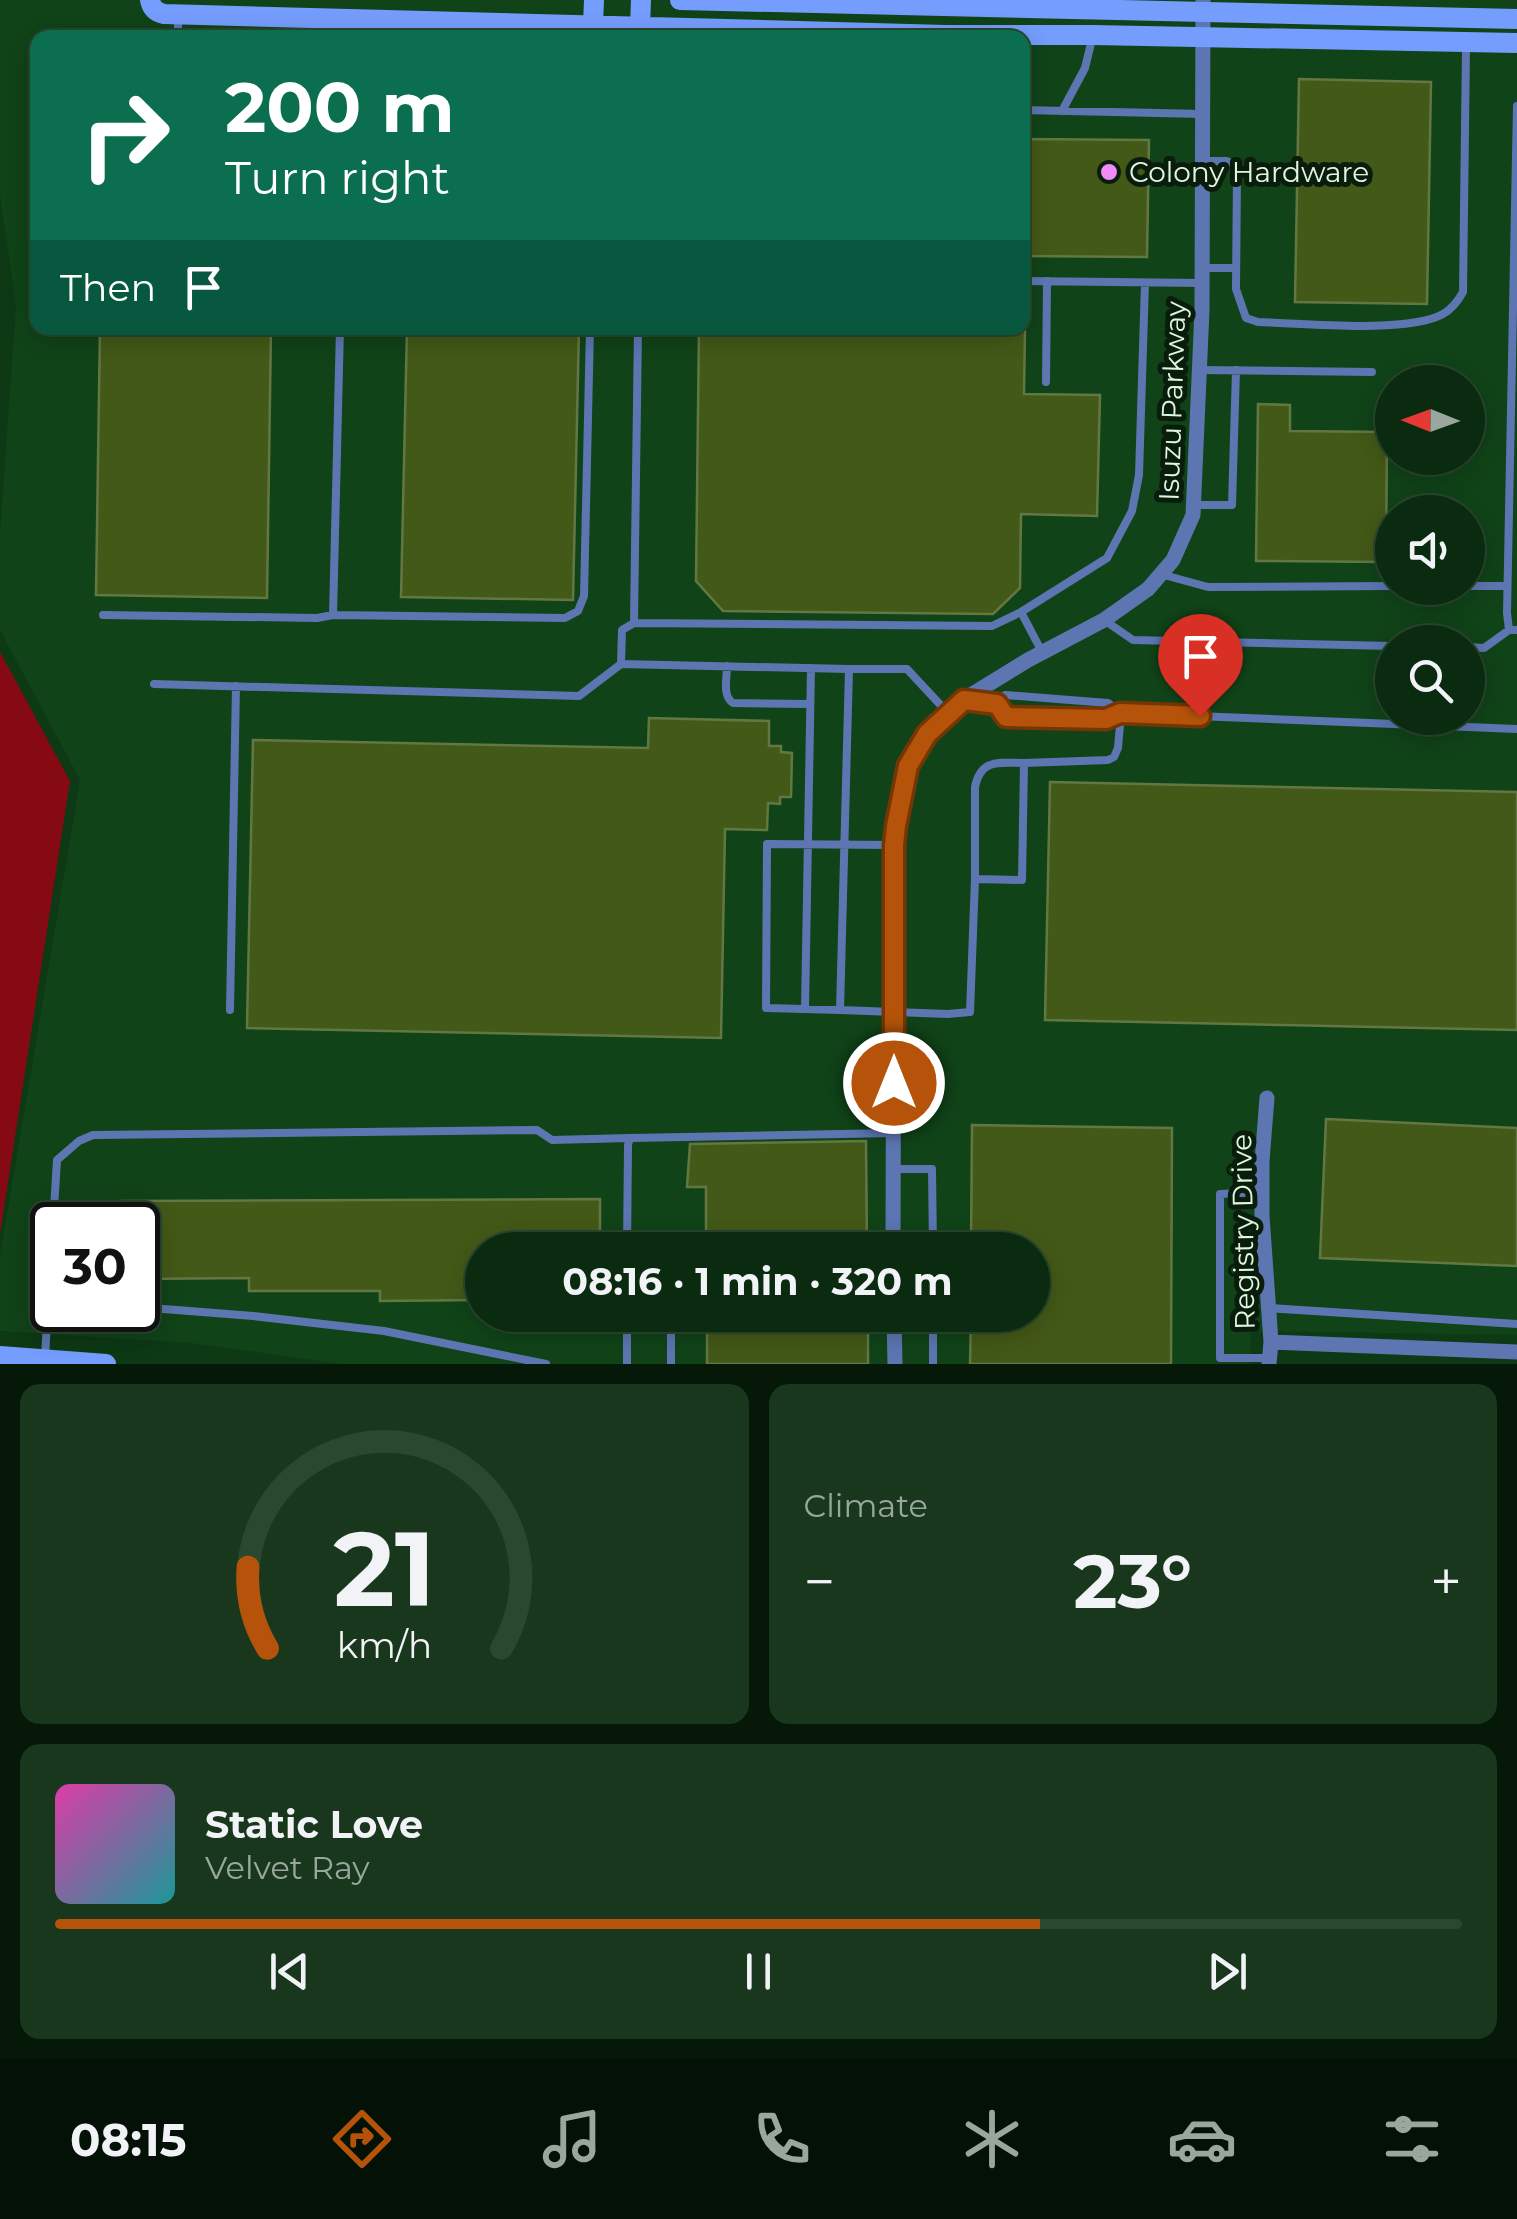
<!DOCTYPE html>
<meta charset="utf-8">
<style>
:root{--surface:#0a2b0f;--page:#18371d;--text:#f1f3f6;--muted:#99a79e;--line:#2a472f;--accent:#b45309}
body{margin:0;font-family:Montserrat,sans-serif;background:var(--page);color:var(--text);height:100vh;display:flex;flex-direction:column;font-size:38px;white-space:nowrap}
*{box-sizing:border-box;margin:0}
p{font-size:32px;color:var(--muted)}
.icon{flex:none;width:55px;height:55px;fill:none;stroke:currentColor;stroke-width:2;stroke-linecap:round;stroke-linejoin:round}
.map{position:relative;height:1364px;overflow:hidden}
.sheet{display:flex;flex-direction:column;gap:20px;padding:20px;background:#061808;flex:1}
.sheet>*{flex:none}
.hud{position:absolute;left:30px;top:30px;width:1000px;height:305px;border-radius:20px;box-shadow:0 5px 25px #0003,0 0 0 2px var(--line);background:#0b6e4f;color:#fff;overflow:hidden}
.needle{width:65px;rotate:271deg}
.fabs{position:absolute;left:1375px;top:365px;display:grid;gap:20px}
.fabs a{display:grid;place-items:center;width:110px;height:110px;border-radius:50%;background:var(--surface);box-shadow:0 5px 25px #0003,0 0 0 2px var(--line);font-size:50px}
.speed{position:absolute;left:30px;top:1202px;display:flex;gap:20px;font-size:50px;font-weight:700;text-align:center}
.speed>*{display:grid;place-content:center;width:130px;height:130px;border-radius:50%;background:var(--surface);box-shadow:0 5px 25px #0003,0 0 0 2px var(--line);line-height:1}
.speed .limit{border:5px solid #111;border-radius:15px;background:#fff;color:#111}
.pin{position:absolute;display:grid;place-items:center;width:85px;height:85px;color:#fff;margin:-102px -42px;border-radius:50% 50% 50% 0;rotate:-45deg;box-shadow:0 0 10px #0007}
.pin .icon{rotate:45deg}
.me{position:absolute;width:110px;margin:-55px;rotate:0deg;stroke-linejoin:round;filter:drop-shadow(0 0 8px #0008)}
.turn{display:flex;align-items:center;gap:35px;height:210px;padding:0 30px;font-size:45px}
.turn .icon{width:130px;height:130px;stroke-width:2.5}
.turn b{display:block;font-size:70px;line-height:85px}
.then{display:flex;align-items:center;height:95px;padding:0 30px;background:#0003;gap:20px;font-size:38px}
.big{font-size:75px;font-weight:700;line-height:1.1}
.sheet .tile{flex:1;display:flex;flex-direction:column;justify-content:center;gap:15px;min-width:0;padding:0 35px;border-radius:20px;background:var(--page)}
.sheet .dial{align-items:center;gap:0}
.dial svg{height:260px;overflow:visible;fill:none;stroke:var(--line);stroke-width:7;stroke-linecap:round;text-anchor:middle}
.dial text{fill:var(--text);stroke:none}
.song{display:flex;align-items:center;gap:30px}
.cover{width:120px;height:120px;border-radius:15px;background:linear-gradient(135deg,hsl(320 70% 55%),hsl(180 70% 35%))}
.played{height:10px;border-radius:5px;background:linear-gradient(90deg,var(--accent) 70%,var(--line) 70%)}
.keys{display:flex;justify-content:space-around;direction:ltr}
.heat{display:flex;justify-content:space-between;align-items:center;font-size:55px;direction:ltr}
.sheet .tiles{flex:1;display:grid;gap:20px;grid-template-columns:1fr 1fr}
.tile:last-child{grid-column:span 2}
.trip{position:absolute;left:465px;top:1232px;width:585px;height:100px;border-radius:50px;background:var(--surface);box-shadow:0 5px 25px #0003,0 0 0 2px var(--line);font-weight:700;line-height:100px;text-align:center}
.tab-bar{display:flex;height:160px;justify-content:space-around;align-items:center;background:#041106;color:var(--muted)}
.tab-bar .icon{width:70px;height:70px}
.tab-bar .selected{color:var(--accent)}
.tab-bar b{font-size:45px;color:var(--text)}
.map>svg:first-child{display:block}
.built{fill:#104318;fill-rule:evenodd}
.green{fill:#850a13}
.building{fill:#435917;stroke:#637743;stroke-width:2.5}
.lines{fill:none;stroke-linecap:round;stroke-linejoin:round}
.lane{stroke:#5d76b2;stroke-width:8}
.street{stroke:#5d76b2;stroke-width:15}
.secondary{stroke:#759dfd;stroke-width:20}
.route-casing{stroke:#753606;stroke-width:25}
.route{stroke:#b45309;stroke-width:18}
.poi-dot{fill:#f18bf5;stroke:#0a1c0b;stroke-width:4}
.labels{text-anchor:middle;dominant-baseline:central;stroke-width:10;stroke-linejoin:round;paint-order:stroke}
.poi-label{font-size:28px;fill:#dff7e0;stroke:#0a1c0b;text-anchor:start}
.street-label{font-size:28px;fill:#dff7e0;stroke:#0a1c0b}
</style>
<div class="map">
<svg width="1517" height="1364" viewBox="0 0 1517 1364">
<rect width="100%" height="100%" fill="#0d3914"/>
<path class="built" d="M0,0H1517V1335L1251,1331L1250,1364H341L191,1343L0,1331V1256L80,780L0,630V533L16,305L0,196ZM38,38H1022V328H38ZM1392,382H1468V458H1392ZM1392,512H1468V588H1392ZM1392,642H1468V718H1392ZM52,1225H138V1310H52ZM482,1250H1032V1315H482Z"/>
<path class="green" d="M0,652L70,781L0,1234Z"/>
<path class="building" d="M1299,79L1431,82L1427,304L1295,302Z
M1022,139L1149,140L1147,257L1022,256Z
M100,328H271L267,598L96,595Z
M407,328H579L573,600L401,597Z
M699,328H1025L1024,394L1100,395L1097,516L1021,514L1020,588L993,614L723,611L696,581Z
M1258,404L1290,405V431L1387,432L1386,562L1256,561Z
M649,718L769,721V746H781V752L792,753L791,797H780V804L768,803L767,830L725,829L721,1038L247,1028L253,740L648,748Z
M1050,782L1517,792V1030L1045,1020Z
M1326,1119L1517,1128V1266L1320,1258Z
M972,1125L1172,1128L1171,1364H970L971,1315H1032V1250H971Z
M866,1141L867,1250H706V1187H687L690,1144Z
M600,1199V1250H482V1300L380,1301V1291H249V1278L138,1279V1225H122V1201Z
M707,1315H868V1364H707Z"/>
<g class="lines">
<path class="lane" d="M178,38V17
M1022,110L1203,114
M1062,111L1085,68L1092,39
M1203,161H1227L1233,164L1237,173L1236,289L1246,318L1258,322C1301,323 1407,334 1443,314C1452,309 1458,301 1463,292L1466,47
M1202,268H1236
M1022,281L1202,283
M638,328L634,623L992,626L1021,612
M1200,370L1372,372
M1046,382L1047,281
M1194,505H1232L1236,370
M1164,575L1208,587L1392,586
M1468,586H1507
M103,615L317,618L333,615L340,328
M333,615L565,618L578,611L584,596L590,328
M1104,620L1133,640L1392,646
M1509,630L1507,613L1517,106
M1468,647L1484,648L1509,630H1517
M1042,652L1021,612L1107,558L1132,511L1139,475L1145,283
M621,664L622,630L634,623
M727,666C727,678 722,696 733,703L810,704
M154,684L579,696L621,664L849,669
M969,700L997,704L1006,717L1104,719L1121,713L1108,703L1005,695L997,704
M948,713L907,669H849L840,1010L948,1014L970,1012L975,879
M1024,763C999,763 981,758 975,787V879L1022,880L1024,763L1108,760L1114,757L1118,748L1121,713L1517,729
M805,1009L811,668
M230,1010L236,686
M840,1010L766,1008L767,844L894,845
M893,1169H932L933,1250
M1262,1192L1220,1194V1358H1270
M53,1225L57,1160L79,1141L93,1135L537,1130L552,1140L630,1138
M627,1250L628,1145L630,1138L893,1133
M138,1307L253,1316L384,1331L546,1364
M1268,1308L1517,1324
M45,1358L52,1233
M627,1364V1315
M671,1364V1315
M933,1364V1315"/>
<path class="street" d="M1267,1098L1262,1161V1216L1271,1342L1269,1364
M893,1250L894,845L908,766L927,733L958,703L1028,660L1104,620L1148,589L1173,560L1193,515L1202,310L1203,0
M894,1315L895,1364
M1271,1342L1517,1352"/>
<path class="secondary" d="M150,0C152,9 156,12 164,14L946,35H1093L1517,43
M680,0L1517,19
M593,25L594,0
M640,26L641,0
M0,1356L106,1364"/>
</g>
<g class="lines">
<defs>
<path id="route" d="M894,1083V845L896,826L908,766L927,734L964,700L997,704L1006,717L1106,719L1120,713L1200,716"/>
</defs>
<use href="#route" class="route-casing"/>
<use href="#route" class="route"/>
</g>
<circle class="poi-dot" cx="1109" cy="172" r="10"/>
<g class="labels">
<g class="poi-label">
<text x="1129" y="172">Colony Hardware</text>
</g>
<g class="street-label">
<text transform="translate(1172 401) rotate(-88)">Isuzu Parkway</text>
<text transform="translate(1243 1232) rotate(-91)">Registry Drive</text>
</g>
</g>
</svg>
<div class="fabs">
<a><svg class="needle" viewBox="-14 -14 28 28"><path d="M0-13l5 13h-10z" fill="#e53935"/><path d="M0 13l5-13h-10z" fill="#99a79e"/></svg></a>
<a><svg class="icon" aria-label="sound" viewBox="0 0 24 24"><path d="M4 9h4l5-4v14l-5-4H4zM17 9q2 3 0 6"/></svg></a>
<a><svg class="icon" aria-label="search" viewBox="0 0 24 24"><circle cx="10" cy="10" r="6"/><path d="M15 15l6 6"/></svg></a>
</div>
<div class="speed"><div class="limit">30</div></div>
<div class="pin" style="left:1200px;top:716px;background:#d93025"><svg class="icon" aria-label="arrive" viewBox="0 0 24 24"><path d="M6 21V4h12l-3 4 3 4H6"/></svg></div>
<svg class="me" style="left:894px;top:1083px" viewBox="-20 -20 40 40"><circle r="17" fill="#b45309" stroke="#fff" stroke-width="3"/><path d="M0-11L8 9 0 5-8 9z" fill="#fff"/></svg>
<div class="trip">08:16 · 1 min · 320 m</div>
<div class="hud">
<div class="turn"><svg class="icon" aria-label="right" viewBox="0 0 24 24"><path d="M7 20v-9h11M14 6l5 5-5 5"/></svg><div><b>200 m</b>Turn right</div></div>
<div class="then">Then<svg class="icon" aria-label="arrive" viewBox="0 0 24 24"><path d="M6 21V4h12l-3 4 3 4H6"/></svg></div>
</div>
</div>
<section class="sheet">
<div class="tiles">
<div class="tile dial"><svg viewBox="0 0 100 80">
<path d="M14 69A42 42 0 1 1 86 69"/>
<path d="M14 69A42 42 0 0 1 8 44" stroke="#b45309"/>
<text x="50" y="56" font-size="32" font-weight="700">21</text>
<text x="50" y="72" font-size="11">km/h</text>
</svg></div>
<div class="tile"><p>Climate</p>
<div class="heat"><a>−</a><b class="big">23°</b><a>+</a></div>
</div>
<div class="tile">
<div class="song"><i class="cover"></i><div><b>Static Love</b><p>Velvet Ray</p></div></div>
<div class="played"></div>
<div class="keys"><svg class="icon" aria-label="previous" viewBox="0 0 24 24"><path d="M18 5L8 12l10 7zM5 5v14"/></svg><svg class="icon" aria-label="pause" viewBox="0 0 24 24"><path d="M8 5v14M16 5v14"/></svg><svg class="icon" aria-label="next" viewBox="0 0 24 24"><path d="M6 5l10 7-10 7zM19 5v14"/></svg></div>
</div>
</div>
</section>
<nav class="tab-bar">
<b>08:15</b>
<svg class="icon selected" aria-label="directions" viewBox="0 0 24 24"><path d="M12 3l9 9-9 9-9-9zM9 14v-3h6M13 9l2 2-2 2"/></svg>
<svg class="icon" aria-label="music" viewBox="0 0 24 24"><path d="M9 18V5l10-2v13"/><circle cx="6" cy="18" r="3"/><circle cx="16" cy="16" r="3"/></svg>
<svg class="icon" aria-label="phone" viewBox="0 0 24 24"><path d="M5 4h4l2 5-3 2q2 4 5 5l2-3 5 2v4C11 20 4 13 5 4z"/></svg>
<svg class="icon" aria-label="climate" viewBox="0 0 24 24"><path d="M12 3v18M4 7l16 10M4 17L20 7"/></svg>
<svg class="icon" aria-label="car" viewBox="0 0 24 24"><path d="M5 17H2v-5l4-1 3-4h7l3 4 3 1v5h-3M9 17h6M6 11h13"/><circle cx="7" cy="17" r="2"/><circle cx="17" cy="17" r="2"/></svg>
<svg class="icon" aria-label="filters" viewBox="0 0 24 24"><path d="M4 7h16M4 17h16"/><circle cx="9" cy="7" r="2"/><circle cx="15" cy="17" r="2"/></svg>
</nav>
